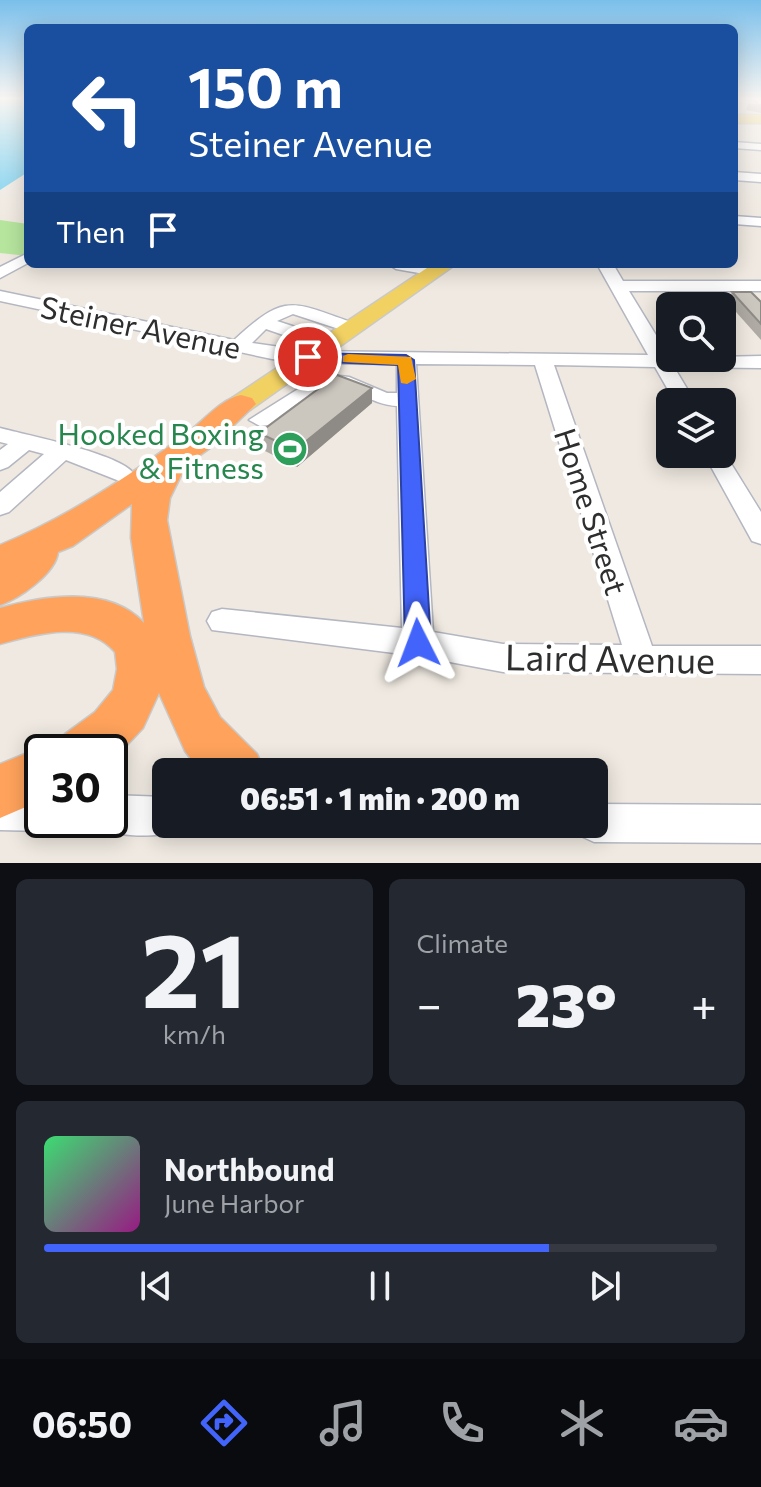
<!DOCTYPE html>
<meta charset="utf-8">
<style>
:root{--surface:#171b24;--page:#242831;--text:#f1f3f6;--muted:#9ea1a6;--line:#363941;--accent:#4264fb}
body{margin:0;font-family:Commissioner,sans-serif;background:var(--page);color:var(--text);height:100vh;display:flex;flex-direction:column;font-size:30px;white-space:nowrap}
*{box-sizing:border-box;margin:0}
p{font-size:26px;color:var(--muted)}
.icon{flex:none;width:44px;height:44px;fill:none;stroke:currentColor;stroke-width:2;stroke-linecap:round;stroke-linejoin:round}
.map{position:relative;height:863px;overflow:hidden}
.drawer{display:flex;flex-direction:column;gap:16px;padding:16px;background:#0d0f14;flex:1}
.drawer>*{flex:none}
.guide{position:absolute;left:24px;top:24px;width:714px;height:244px;border-radius:12px;box-shadow:0 4px 20px #0003;background:#1a4fa0;color:#fff;overflow:hidden}
.tools{position:absolute;left:656px;top:292px;display:grid;gap:16px}
.tools a{display:grid;place-items:center;width:80px;height:80px;border-radius:12px;background:var(--surface);box-shadow:0 4px 20px #0003;font-size:40px}
.speed{position:absolute;left:24px;top:734px;display:flex;gap:16px;font-size:40px;font-weight:700;text-align:center}
.speed>*{display:grid;place-content:center;width:104px;height:104px;border-radius:50%;background:var(--surface);box-shadow:0 4px 20px #0003;line-height:1}
.speed .limit{border:4px solid #111;border-radius:12px;background:#fff;color:#111}
.pin{position:absolute;display:grid;place-items:center;width:68px;height:68px;color:#fff;margin:-34px;border:4px solid #fff;border-radius:50%;box-shadow:0 2px 8px #0007}
.me{position:absolute;width:88px;margin:-44px;rotate:357deg;stroke-linejoin:round;filter:drop-shadow(0 0 6px #0008)}
.turn{display:flex;align-items:center;gap:28px;height:168px;padding:0 32px;font-size:36px}
.turn .icon{width:104px;height:104px;stroke-width:2.5}
.turn b{display:block;font-size:56px;line-height:68px}
.then{display:flex;align-items:center;height:76px;padding:0 32px;background:#0003;gap:16px;font-size:30px}
.big{font-size:60px;font-weight:800;line-height:1.1}
.drawer .tile{flex:1;display:flex;flex-direction:column;justify-content:center;gap:12px;min-width:0;padding:0 28px;border-radius:12px;background:var(--page)}
.drawer .dial{align-items:center;gap:0}
.dial b{font-size:104px;line-height:1}
.song{display:flex;align-items:center;gap:24px}
.cover{width:96px;height:96px;border-radius:12px;background:linear-gradient(135deg,hsl(140 70% 55%),hsl(310 70% 35%))}
.played{height:8px;border-radius:4px;background:linear-gradient(90deg,var(--accent) 75%,var(--line) 75%)}
.keys{display:flex;justify-content:space-around;direction:ltr}
.heat{display:flex;justify-content:space-between;align-items:center;font-size:44px;direction:ltr}
.drawer .tiles{flex:1;display:grid;gap:16px;grid-template-columns:1fr 1fr}
.tile:last-child{grid-column:span 2}
.trip{position:absolute;left:152px;top:758px;width:456px;height:80px;border-radius:12px;background:var(--surface);box-shadow:0 4px 20px #0003;font-weight:800;line-height:80px;text-align:center}
.menu{display:flex;height:128px;justify-content:space-around;align-items:center;background:#090b0e;color:var(--muted)}
.menu .icon{width:56px;height:56px}
.menu .current{color:var(--accent)}
.menu b{font-size:36px;color:var(--text)}
.map>svg:first-child{display:block}
.green{fill:#b6e59e}
.water{fill:#75cff0}
.lines{fill:none;stroke-linecap:round;stroke-linejoin:round}
.minor-casing{stroke:#b4b7c1;stroke-width:3}
.major-casing{stroke:#c9c9c9;stroke-width:3}
.highway-casing{stroke:#c9c9c9;stroke-width:3}
.minor{fill:#fff;fill-rule:evenodd}
.major{fill:#f2d163;fill-rule:evenodd}
.highway{fill:#ffa35c;fill-rule:evenodd}
.wall{fill:#afaba4}
.shaded-wall{fill:#8e8b86}
.building{fill:#cbc7bf;stroke:#8e8b86;stroke-width:2}
.route{fill:#4264fb;stroke:#2b41a3;stroke-width:2}
.slow{fill:#f59e0b}
.labels{text-anchor:middle;dominant-baseline:central;stroke-width:8;stroke-linejoin:round;paint-order:stroke}
.street-label{font-size:30px;fill:#2e2e2e;stroke:#fff}
.leisure-label{font-size:30px;fill:#27864d;stroke:#fff;text-anchor:end}
.near-street-label{font-size:36px;fill:#2e2e2e;stroke:#fff}
</style>
<div class="map">
<svg width="761" height="863" viewBox="0 0 761 863">
<rect width="100%" height="100%" fill="#efe9e1"/>
<path class="green" d="M0,220L28,224V256L0,253Z"/>
<path class="water" d="M0,98H28V172L0,190Z"/>
<g class="lines">
<defs>
<path id="minor" d="M752,98H761V105Z
M734,142L761,144V150L734,148Z
M734,172L761,174V182L734,180Z
M734,216L761,218V226L734,224Z
M28,253V263L0,278V267Z
M388,264L441,268L444,271L436,276L396,269Z
M597,264H613L623,281H761V291H629L670,358L761,356V368L674,367L695,402H675L655,367L554,365L652,646H761V674L503,672L418,656L212,630L207,621L212,612L222,609L402,628L397,406C375,405 359,391 338,387C320,383 283,414 268,425L260,426L249,420L322,374L349,377L387,393H397V364L308,363L272,359L0,301V291L234,340C288,290 293,303 357,324L360,328L351,333L293,314L277,321L335,340L337,344L335,348H321L266,329L252,343L308,351L648,355ZM416,364L535,365L622,645L503,644L433,632Z
M0,428C26,435 122,454 134,474L130,480L122,482L66,460L9,512L0,515V492L44,454L29,450L8,467L0,470V450L8,444L0,442Z
M722,449L761,512V544L752,541L704,454H722Z
M0,792L42,793V820H57L55,825L42,831L0,830Z
M110,795L166,797V824H181L179,829C156,839 120,837 97,827L94,820H110Z
M594,804L761,805V843L594,842L581,836L576,824H594Z"/>
<path id="major" d="M734,115H761V123H734Z
M433,264H456L250,410H232L228,404L232,398Z"/>
<path id="highway" d="M241,395L252,398L256,404L210,448L186,465L170,498L167,520L190,636L204,687L220,717L257,754L265,772H201L185,751L159,693L143,728L110,763V752H58L65,734L95,712L113,690L117,669L115,652C87,619 36,634 0,644V608C43,596 109,585 144,623L131,538L132,504L73,546L58,552C56,573 19,599 0,605V545C66,518 129,476 186,434C204,421 219,400 241,395Z
M42,747L54,752H42V800L0,818V764Z"/>
</defs>
<use href="#minor" class="minor-casing"/>
<use href="#major" class="major-casing"/>
<use href="#highway" class="highway-casing"/>
<use href="#minor" class="minor"/>
<use href="#major" class="major"/>
<use href="#highway" class="highway"/>
</g>
<path class="wall" d="M748,104H761V113L746,110Z
M732,292L761,302V340L728,303Z
M372,388V403L297,467L261,449L259,433Z"/>
<path class="shaded-wall" d="M372,388V403L297,467L295,450Z"/>
<path class="building" d="M732,292H751L761,302V324Z
M337,375L372,388L295,450L259,433Z"/>
<linearGradient id="sky" x2="0" y2="1"><stop stop-color="#7abfeb"/><stop offset="0.45" stop-color="#f8f5f2"/><stop offset="1" stop-color="#f8f5f2" stop-opacity="0"/></linearGradient>
<rect width="761" height="219" fill="url(#sky)"/>
<path class="route" d="M308,353L406,355L414,360L431,643L427,651L418,654L409,651L405,643L398,365L302,361V354Z"/>
<path class="slow" d="M348,354L411,357L416,379L407,384L401,383L398,365L343,362V356Z"/>
<defs>
<symbol id="stadium-disc" viewBox="-11 -11 22 22"><circle r="9.5" fill="#2e9e5b" stroke="#fff"/><path d="M0-5a6.5 5 0 1 0 0 10a6.5 5 0 1 0 0-10ZM-3.5-1.8h7v3.6h-7Z" fill="#fff"/></symbol>
</defs>
<g fill-rule="evenodd">
<use href="#stadium-disc" x="270" y="429" width="40" height="40"/>
</g>
<g class="labels">
<g class="street-label">
<text transform="translate(141 326) rotate(12)">Steiner Avenue</text>
<text transform="translate(592 511) rotate(72)">Home Street</text>
</g>
<g class="leisure-label">
<text x="264" y="432">Hooked Boxing<tspan x="264" dy="34">&amp; Fitness</tspan></text>
</g>
<g class="near-street-label">
<text transform="translate(610 657) rotate(1)">Laird Avenue</text>
</g>
</g>
</svg>
<div class="tools">
<a><svg class="icon" aria-label="search" viewBox="0 0 24 24"><circle cx="10" cy="10" r="6"/><path d="M15 15l6 6"/></svg></a>
<a><svg class="icon" aria-label="layers" viewBox="0 0 24 24"><path d="M12 4l9 5-9 5-9-5zM3 14l9 5 9-5"/></svg></a>
</div>
<div class="speed"><div class="limit">30</div></div>
<div class="pin" style="left:308px;top:357px;background:#d93025"><svg class="icon" aria-label="arrive" viewBox="0 0 24 24"><path d="M6 21V4h12l-3 4 3 4H6"/></svg></div>
<svg class="me" style="left:418px;top:643px" viewBox="-20 -20 40 40"><path d="M0-17L14 15 0 8-14 15z" fill="#4264fb" stroke="#fff" stroke-width="4"/></svg>
<div class="trip">06:51 · 1 min · 200 m</div>
<div class="guide">
<div class="turn"><svg class="icon" aria-label="left" viewBox="0 0 24 24"><path d="M17 20v-9H6M10 6l-5 5 5 5"/></svg><div><b>150 m</b>Steiner Avenue</div></div>
<div class="then">Then<svg class="icon" aria-label="arrive" viewBox="0 0 24 24"><path d="M6 21V4h12l-3 4 3 4H6"/></svg></div>
</div>
</div>
<section class="drawer">
<div class="tiles">
<div class="tile dial"><b>21</b><p>km/h</p></div>
<div class="tile"><p>Climate</p>
<div class="heat"><a>−</a><b class="big">23°</b><a>+</a></div>
</div>
<div class="tile">
<div class="song"><i class="cover"></i><div><b>Northbound</b><p>June Harbor</p></div></div>
<div class="played"></div>
<div class="keys"><svg class="icon" aria-label="previous" viewBox="0 0 24 24"><path d="M18 5L8 12l10 7zM5 5v14"/></svg><svg class="icon" aria-label="pause" viewBox="0 0 24 24"><path d="M8 5v14M16 5v14"/></svg><svg class="icon" aria-label="next" viewBox="0 0 24 24"><path d="M6 5l10 7-10 7zM19 5v14"/></svg></div>
</div>
</div>
</section>
<nav class="menu">
<b>06:50</b>
<svg class="icon current" aria-label="directions" viewBox="0 0 24 24"><path d="M12 3l9 9-9 9-9-9zM9 14v-3h6M13 9l2 2-2 2"/></svg>
<svg class="icon" aria-label="music" viewBox="0 0 24 24"><path d="M9 18V5l10-2v13"/><circle cx="6" cy="18" r="3"/><circle cx="16" cy="16" r="3"/></svg>
<svg class="icon" aria-label="phone" viewBox="0 0 24 24"><path d="M5 4h4l2 5-3 2q2 4 5 5l2-3 5 2v4C11 20 4 13 5 4z"/></svg>
<svg class="icon" aria-label="climate" viewBox="0 0 24 24"><path d="M12 3v18M4 7l16 10M4 17L20 7"/></svg>
<svg class="icon" aria-label="car" viewBox="0 0 24 24"><path d="M5 17H2v-5l4-1 3-4h7l3 4 3 1v5h-3M9 17h6M6 11h13"/><circle cx="7" cy="17" r="2"/><circle cx="17" cy="17" r="2"/></svg>
</nav>
